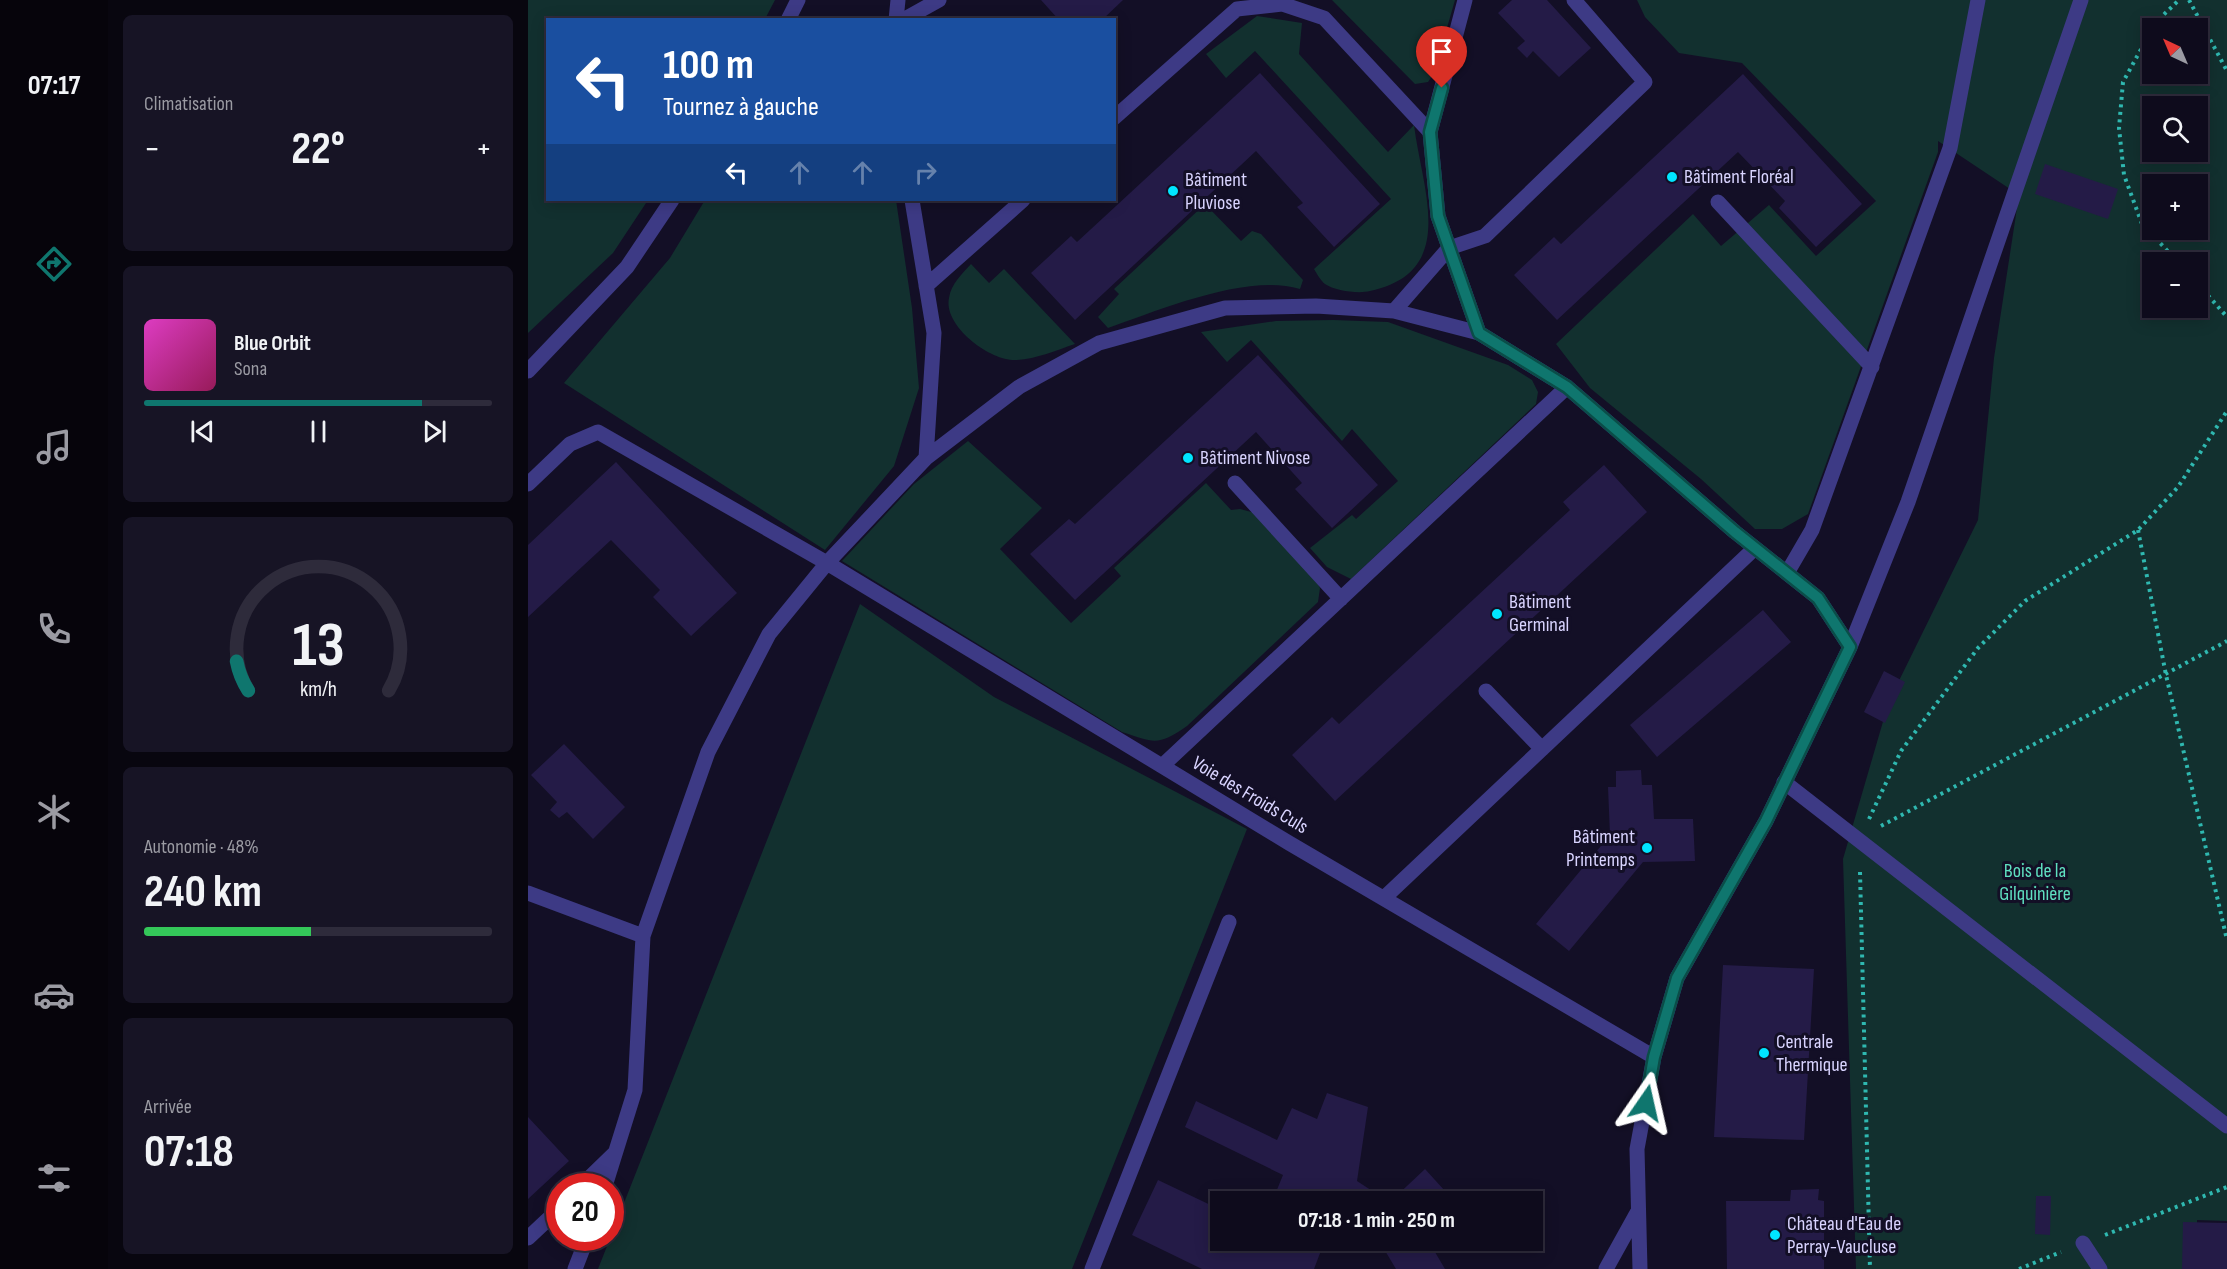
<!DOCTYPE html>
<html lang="fr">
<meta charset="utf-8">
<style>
:root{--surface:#0e0b1c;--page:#171425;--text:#f1f3f6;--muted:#9b9ba3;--line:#2e2b3b;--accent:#0f766e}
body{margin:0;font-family:"Sofia Sans Condensed",sans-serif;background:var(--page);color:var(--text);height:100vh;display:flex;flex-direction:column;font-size:22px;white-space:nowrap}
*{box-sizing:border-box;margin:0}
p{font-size:20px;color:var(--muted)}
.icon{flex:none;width:33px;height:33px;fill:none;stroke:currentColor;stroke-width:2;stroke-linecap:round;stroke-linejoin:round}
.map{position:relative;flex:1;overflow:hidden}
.panel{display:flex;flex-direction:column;gap:15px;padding:15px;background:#08060f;width:420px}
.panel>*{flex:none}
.banner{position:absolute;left:18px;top:18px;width:570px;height:183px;border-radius:0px;box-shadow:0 3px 15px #0003,0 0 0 2px var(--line);background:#1a4fa0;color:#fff;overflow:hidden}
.needle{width:39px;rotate:316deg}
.buttons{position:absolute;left:1614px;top:18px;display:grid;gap:12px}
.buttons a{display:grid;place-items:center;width:66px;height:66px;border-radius:0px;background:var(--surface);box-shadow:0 3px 15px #0003,0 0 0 2px var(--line);font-size:30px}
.speed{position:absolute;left:18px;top:1173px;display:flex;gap:12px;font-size:30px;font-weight:700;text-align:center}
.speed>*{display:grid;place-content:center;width:78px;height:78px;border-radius:50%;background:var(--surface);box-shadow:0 3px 15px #0003,0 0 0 2px var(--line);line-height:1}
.speed .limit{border:9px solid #d22;background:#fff;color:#111}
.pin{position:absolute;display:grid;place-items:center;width:51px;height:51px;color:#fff;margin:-62px -26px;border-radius:50% 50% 50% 0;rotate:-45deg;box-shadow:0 0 6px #0007}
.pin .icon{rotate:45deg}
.me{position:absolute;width:66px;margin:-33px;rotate:11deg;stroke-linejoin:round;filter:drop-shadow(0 0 4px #0008)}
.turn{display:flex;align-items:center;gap:21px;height:126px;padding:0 18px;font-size:27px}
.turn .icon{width:78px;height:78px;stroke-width:2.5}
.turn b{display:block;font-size:42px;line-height:51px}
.lanes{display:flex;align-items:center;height:57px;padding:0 18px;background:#0003;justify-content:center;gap:30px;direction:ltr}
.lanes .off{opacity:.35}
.big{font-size:45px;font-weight:700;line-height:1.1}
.panel .widget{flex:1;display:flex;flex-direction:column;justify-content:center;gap:9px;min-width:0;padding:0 21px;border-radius:9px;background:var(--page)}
.panel .dial{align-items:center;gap:0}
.dial svg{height:156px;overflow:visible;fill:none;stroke:var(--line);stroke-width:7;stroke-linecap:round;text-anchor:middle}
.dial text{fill:var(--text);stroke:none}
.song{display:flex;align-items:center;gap:18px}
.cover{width:72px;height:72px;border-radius:9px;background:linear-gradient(135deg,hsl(310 70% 55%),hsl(330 70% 35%))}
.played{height:6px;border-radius:3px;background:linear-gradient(90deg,var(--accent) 80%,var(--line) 80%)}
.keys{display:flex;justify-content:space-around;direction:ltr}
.heat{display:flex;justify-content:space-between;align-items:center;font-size:33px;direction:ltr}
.charge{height:9px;border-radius:4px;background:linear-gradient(90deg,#34c759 48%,var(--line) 0)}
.trip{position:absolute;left:682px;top:1191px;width:333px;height:60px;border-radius:0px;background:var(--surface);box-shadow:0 3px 15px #0003,0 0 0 2px var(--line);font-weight:700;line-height:60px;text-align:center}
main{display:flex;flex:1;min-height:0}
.tab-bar{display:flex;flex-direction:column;width:108px;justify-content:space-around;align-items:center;background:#06040b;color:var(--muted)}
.tab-bar .icon{width:42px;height:42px}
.tab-bar .active{color:var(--accent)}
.tab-bar b{font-size:27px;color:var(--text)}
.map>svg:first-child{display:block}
.green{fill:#12302f;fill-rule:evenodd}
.building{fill:#241b47}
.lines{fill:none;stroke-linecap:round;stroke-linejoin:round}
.path{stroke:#2fb8b0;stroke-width:4;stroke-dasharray:3 4.5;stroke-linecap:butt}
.minor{stroke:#3d3a85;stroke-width:15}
.route-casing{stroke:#0a4d48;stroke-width:15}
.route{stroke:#0f766e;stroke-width:10}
.poi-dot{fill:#00e5ff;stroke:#130f26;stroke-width:2}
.labels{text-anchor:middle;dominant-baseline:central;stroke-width:6;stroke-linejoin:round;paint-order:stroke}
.poi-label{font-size:20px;fill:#d9d4ff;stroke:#130f26;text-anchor:start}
.street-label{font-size:20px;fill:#d9d4ff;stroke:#130f26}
.park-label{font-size:20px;fill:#5fe0c0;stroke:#130f26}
</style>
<main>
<nav class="tab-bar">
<b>07:17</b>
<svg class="icon active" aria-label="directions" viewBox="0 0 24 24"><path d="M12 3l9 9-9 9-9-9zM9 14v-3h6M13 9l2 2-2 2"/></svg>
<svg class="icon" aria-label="music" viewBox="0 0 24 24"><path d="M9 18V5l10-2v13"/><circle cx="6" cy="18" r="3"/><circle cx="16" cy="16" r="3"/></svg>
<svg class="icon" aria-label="phone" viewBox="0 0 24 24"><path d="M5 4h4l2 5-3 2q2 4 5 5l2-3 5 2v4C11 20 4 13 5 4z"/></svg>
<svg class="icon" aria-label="climate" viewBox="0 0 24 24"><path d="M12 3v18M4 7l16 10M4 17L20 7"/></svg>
<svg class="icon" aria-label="car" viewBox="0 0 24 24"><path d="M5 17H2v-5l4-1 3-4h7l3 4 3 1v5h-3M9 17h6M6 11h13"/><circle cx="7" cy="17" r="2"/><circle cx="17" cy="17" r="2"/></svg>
<svg class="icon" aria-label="filters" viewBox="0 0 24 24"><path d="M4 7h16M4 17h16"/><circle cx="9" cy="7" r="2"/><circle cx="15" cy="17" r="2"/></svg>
</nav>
<section class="panel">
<div class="widget"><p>Climatisation</p>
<div class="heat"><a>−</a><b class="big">22°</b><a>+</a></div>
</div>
<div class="widget">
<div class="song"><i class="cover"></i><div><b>Blue Orbit</b><p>Sona</p></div></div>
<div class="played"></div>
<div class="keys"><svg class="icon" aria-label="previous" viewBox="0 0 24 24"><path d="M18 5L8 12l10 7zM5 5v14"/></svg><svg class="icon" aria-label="pause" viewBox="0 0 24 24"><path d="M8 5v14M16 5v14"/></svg><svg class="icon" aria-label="next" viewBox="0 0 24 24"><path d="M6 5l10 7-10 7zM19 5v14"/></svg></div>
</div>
<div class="widget dial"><svg viewBox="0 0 100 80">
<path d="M14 69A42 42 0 1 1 86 69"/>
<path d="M14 69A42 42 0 0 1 8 54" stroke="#0f766e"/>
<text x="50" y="56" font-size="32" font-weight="700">13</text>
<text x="50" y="72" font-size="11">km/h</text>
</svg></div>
<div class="widget"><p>Autonomie · 48%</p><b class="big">240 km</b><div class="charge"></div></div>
<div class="widget"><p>Arrivée</p><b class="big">07:18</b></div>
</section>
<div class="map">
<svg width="1699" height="1269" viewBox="0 0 1699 1269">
<rect width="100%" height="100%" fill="#130f26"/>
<path class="green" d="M0,0H247L237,19L20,20V200H120L85,253L0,333Z
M804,0H927L906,73L900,82L887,84Z
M1109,0H1699V1221L1669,1220L1670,1269H1328L1315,859L1361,701L1450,520L1466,358L1491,195L1410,141V152L1280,514L1254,529H1227L1173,479L1062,388L1028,344L1165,214L1193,246L1241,205L1288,256L1348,201L1214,63L1151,53L1117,17ZM1624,28H1670V74H1624ZM1624,106H1670V152H1624ZM1624,184H1670V230H1624ZM1624,262H1670V308H1624Z
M729,16L774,23L771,54L860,152L886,125C894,190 931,272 842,291C831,294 807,291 797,284C793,281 789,274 786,269L863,199L727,51L698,78L678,54Z
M177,200H368L384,308L391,388L366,466L297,550L36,383L142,258Z
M677,204L713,241L724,231L733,234L775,280L772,289C719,273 632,310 580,328L570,317L591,294L586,289Z
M443,264L461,283L476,269L547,344C529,350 508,359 489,360C463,362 415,326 421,298C423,284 434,274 443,264Z
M805,320L860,322L980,365L1004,380L1010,392L1008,404L823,579L799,567L782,548L824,515L828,519L870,481L824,429L814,441L723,340L699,362L673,332L748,321Z
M440,441L514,508L472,549L543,623L593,576L586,568L678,483L703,510L712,509L727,513L786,576L792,588L790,602L659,726C630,746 627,743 594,732L314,561L386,484Z
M332,604L466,697L719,829L544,1269H70Z"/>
<path class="building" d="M513,0H595L574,20H531Z
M984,0H1019L1063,48L1031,77L1005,51L999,58L989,48L997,41L970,13Z
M732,73L852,204L806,247L769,207L775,203L728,151L547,320L503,273L543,236L549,242Z
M1215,74L1334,204L1288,247L1251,208L1257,201L1210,152L1029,320L986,275L1026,237L1033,244Z
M1517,164L1590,189L1580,219L1507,194Z
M730,355L850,485L804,528L767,489L774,483L728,432L547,600L502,554L541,519L547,524Z
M88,462L209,593L163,636L125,597L132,590L83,540L0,617V545Z
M1076,465L1119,512L807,801L764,755L804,717L811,724L1042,510L1035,502Z
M1235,610L1263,642L1129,757L1102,725Z
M1356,671L1377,682L1357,723L1336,712Z
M36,744L97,807L65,839L39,812L31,818L22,810L29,802L3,775Z
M1113,770L1114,785H1124L1126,819H1165L1167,861L1115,862L1041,951L1008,924L1082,835L1080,787H1088V771Z
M1195,965L1286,969L1276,1140L1186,1137Z
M799,1093L840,1107L829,1181L861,1202H744L755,1175L657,1127L668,1101L749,1140L764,1108L789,1119Z
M0,1117L41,1161L0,1199Z
M897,1169L927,1202H862Z
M630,1180L693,1210V1240H797L786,1269H674L604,1235Z
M1291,1189L1290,1200L1296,1201V1269H1199L1198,1201H1262L1263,1190Z
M1508,1196H1523L1522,1235L1507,1234Z
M1655,1222L1699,1223V1269H1654Z
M847,1240H911L904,1247L917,1269H868L853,1244Z"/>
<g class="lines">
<path class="path" d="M1661,0L1699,71
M1650,262L1614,224L1596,175L1591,128L1595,82L1628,22L1651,0
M1670,284L1699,317
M1610,530L1638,675L1699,940
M1341,819L1373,751L1450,648L1497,601L1610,530L1650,487L1699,411
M1353,826L1699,641
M1332,872L1342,1269
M1577,1235L1699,1187
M1491,1269L1533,1252"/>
<path class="minor" d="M937,0L902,132L910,216L951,333
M260,20L270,0
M368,20L370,0
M375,20L411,0
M586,118L709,9L754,4L796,18L902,132
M384,200L406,333L398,458
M1190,202L1344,367
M398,286L495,200
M866,311L921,248L957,236L1117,82L1046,0
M0,371L99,267L144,200
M707,483L813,599
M0,484L42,444L70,432L299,563L761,843L1126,1057
M1259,573L1284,530L1422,148L1450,0
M958,691L1014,749
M634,766L1039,387
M1256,782L1699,1126
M0,893L115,936
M856,898L1227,548
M53,1186L87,1153
M77,1186L107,1090L115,936L180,752L241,634L299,563L398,458L491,387L571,343L697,308L788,306L866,311L951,333L1039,387L1207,532L1290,598L1322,647
M0,1238L32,1208
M1555,1243L1572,1269
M47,1269L59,1238
M564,1269L701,922
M1078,1269L1109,1213
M1112,1269L1109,1149L1126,1057L1149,978L1238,821L1322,647L1380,502L1553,0"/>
</g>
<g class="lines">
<defs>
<path id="route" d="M914,88L902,132L910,216L951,333L1039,387L1207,532L1290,598L1322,647L1238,821L1149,978L1126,1057L1118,1103"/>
</defs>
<use href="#route" class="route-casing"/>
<use href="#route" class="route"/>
</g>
<g class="poi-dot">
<circle cx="1144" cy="177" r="6"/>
<circle cx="645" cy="191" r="6"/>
<circle cx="660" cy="458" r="6"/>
<circle cx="969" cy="614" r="6"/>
<circle cx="1119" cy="848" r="6"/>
<circle cx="1236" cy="1053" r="6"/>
<circle cx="1247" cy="1235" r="6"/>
</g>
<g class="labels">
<g class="poi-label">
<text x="1156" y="177">Bâtiment Floréal</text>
<text x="657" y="180">Bâtiment<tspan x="657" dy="23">Pluviose</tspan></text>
<text x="672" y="458">Bâtiment Nivose</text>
<text x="981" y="602">Bâtiment<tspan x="981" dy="23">Germinal</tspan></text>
<text x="1107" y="837" text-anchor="end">Bâtiment<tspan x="1107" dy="23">Printemps</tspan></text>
<text x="1248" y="1042">Centrale<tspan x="1248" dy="23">Thermique</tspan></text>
<text x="1259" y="1224">Château d'Eau de<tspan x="1259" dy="23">Perray-Vaucluse</tspan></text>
</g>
<g class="street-label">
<text transform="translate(722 795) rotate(31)">Voie des Froids Culs</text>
</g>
<g class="park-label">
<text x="1507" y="871">Bois de la<tspan x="1507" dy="23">Gilquinière</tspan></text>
</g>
</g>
</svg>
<div class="buttons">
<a><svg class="needle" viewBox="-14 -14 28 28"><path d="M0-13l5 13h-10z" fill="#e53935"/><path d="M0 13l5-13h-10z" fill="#9b9ba3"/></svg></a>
<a><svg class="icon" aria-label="search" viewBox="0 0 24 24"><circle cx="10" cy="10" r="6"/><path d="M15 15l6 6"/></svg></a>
<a>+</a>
<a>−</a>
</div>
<div class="speed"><div class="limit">20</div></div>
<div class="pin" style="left:914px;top:88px;background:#d93025"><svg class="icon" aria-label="arrive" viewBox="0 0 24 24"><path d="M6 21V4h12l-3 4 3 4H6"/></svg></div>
<svg class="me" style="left:1118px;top:1103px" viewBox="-20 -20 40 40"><path d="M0-17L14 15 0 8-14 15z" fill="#0f766e" stroke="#fff" stroke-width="4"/></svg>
<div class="trip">07:18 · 1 min · 250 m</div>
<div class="banner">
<div class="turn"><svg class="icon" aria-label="left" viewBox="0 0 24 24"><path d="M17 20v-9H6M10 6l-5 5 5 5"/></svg><div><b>100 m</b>Tournez à gauche</div></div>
<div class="lanes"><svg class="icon" aria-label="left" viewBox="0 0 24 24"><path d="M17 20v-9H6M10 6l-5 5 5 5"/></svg><svg class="icon off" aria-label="ahead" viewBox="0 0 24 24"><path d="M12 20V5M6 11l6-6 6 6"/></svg><svg class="icon off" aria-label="ahead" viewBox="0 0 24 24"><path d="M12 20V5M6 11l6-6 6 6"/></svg><svg class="icon off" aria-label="right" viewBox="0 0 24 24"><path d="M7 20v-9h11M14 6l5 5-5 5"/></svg></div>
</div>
</div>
</main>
